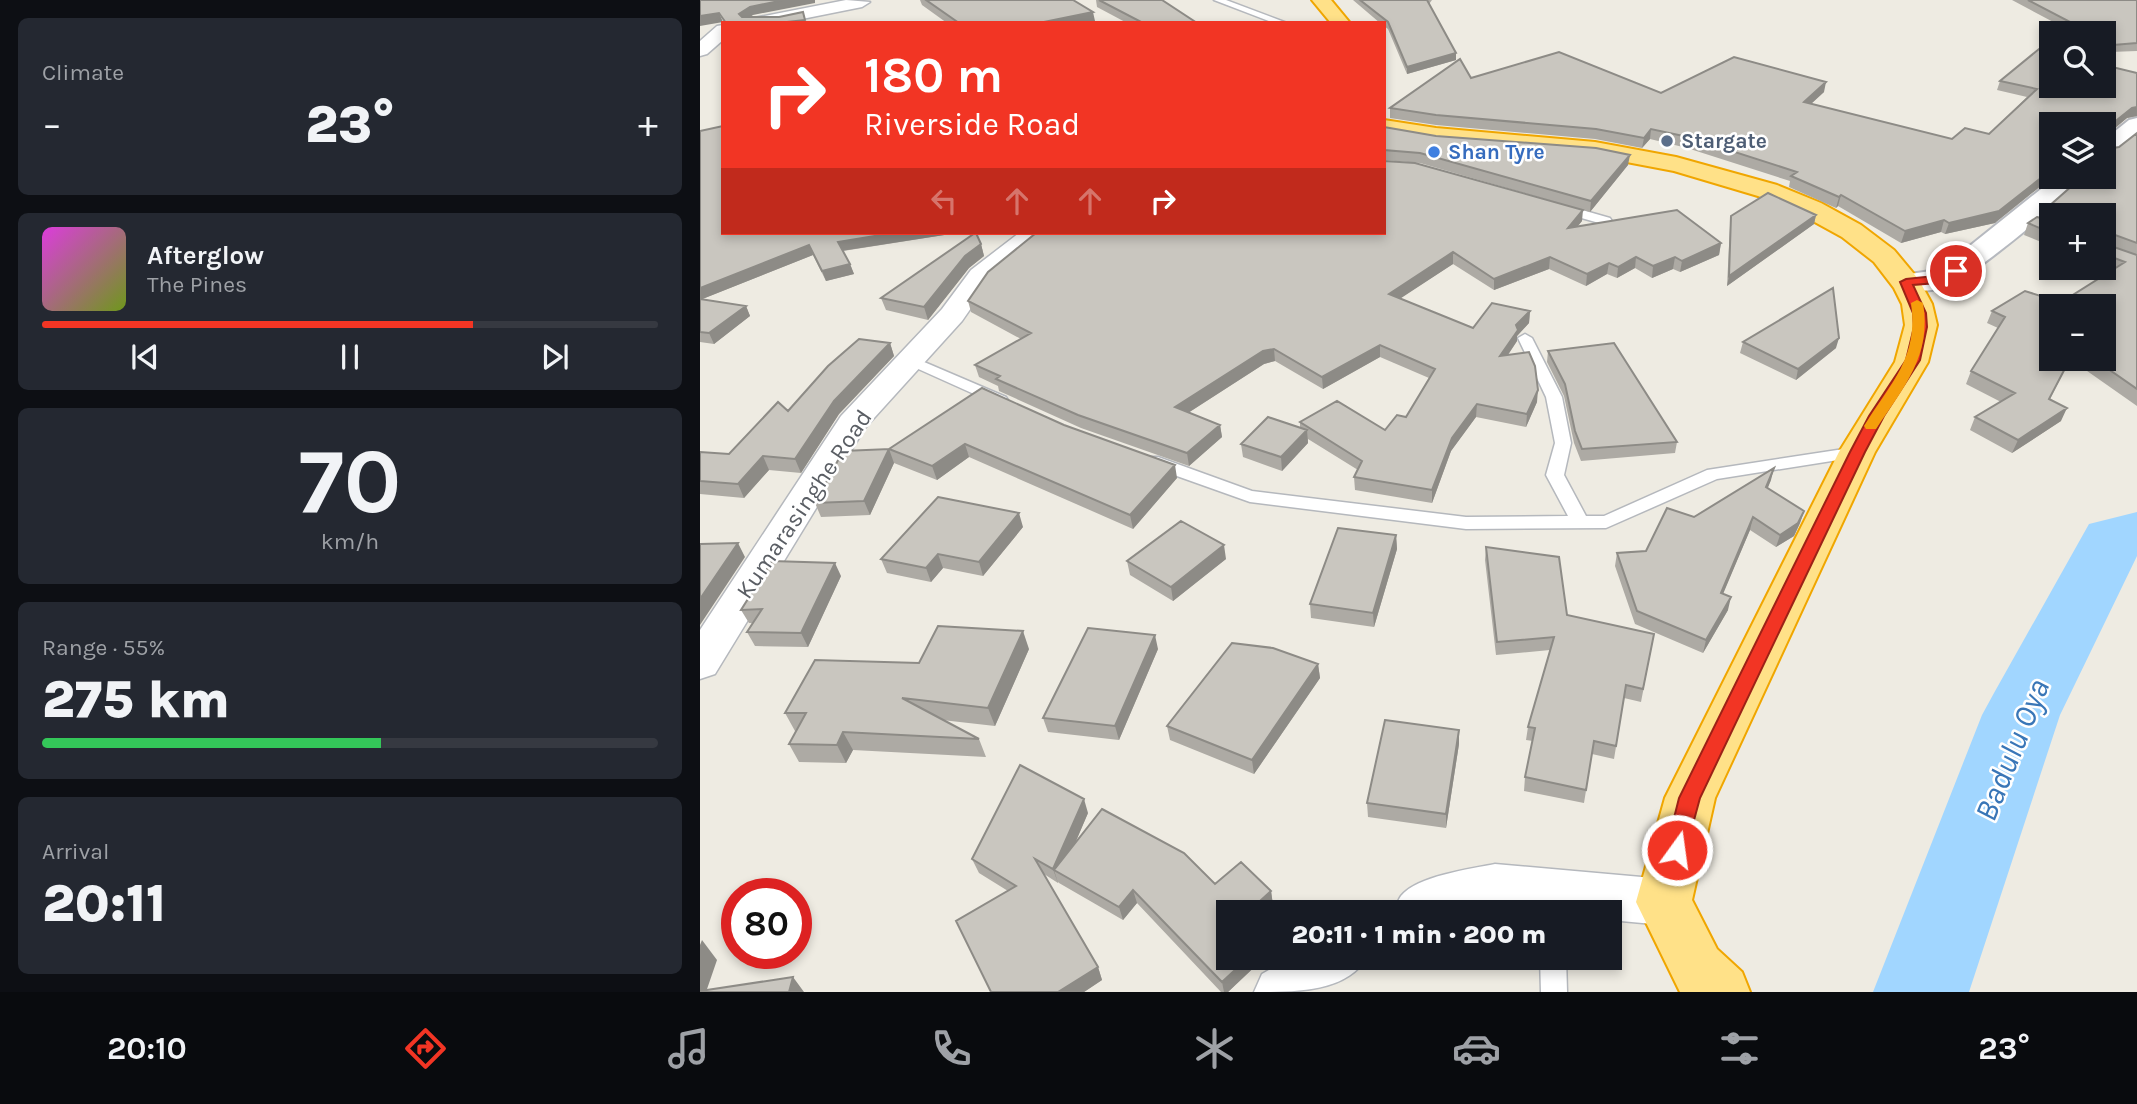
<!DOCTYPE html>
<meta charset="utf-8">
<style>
:root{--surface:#171b24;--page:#242831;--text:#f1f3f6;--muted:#9ea1a6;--line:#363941;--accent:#f23524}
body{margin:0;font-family:Karla,sans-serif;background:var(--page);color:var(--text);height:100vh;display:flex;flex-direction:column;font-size:26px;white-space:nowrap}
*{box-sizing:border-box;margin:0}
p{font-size:23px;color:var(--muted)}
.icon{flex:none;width:38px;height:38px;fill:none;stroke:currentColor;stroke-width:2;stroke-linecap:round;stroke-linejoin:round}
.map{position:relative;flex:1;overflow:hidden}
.details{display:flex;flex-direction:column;gap:18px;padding:18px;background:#0d0f14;width:700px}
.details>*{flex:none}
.top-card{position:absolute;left:21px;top:21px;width:665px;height:214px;border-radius:0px;box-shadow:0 4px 10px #0003;background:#f23524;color:#fff;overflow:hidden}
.fabs{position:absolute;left:1339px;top:21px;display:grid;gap:14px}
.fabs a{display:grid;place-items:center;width:77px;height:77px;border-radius:0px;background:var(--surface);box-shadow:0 4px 10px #0003;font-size:35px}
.speed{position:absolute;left:21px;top:878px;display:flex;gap:14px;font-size:35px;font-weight:700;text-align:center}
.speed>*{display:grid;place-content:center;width:91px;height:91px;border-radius:50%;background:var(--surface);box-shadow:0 4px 10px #0003;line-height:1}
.speed .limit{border:10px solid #d22;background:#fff;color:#111}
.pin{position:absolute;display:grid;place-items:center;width:60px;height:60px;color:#fff;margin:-30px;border:4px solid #fff;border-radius:50%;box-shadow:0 2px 7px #0007}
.me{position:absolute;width:77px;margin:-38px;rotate:14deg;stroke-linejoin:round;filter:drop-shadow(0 0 5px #0008)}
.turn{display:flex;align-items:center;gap:24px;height:147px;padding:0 28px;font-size:32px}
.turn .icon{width:91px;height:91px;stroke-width:2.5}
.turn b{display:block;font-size:49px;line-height:60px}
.lanes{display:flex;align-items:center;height:66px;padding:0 28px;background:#0003;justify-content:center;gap:35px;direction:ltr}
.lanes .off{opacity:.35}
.big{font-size:52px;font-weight:800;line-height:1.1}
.details .tile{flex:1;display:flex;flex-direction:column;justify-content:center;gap:10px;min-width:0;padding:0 24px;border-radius:10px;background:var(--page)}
.details .dial{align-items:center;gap:0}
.dial b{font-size:91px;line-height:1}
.song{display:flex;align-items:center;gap:21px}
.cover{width:84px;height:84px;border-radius:10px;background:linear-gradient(135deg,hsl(300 70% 55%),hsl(80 70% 35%))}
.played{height:7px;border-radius:4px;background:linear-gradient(90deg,var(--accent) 70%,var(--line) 70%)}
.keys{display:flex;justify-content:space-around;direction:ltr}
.heat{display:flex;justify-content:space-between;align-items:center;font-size:38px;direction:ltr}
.charge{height:10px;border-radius:5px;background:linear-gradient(90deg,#34c759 55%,var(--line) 0)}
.trip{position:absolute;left:516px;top:900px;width:406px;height:70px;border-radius:0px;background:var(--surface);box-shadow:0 4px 10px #0003;font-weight:800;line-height:70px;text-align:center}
.tabs{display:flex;height:112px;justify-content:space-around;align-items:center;background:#090b0e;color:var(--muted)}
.tabs .icon{width:49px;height:49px}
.tabs .on{color:var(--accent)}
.tabs b{font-size:32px;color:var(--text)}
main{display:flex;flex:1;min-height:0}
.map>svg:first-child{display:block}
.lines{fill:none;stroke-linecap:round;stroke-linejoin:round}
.river{fill:#a1d6ff;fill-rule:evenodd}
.lane-casing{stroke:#b5b8bd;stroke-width:3}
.street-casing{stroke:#b5b8bd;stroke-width:3}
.secondary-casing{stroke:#b6b9bf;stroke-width:4}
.highway-casing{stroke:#f0a600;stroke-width:4}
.lane{fill:#fff;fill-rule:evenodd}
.street{fill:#fff;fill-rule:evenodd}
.secondary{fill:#fff;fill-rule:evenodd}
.highway{fill:#ffe188;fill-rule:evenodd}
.wall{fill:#adaaa4;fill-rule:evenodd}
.shaded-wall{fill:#8d8b86}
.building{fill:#c9c6bf;stroke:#8d8b86;stroke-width:2}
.route{fill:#f23524;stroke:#9d2217;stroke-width:2}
.slow{fill:#f59e0b}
.service-dot{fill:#5c6f8a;stroke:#fff;stroke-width:2.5}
.shop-dot{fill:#3f7fe0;stroke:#fff;stroke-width:2.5}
.labels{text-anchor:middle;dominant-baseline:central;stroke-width:5;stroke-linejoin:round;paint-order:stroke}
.far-service-label{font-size:21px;font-weight:bold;fill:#4e5e75;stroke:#fff;text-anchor:start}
.far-shop-label{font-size:21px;font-weight:bold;fill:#366cbe;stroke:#fff;text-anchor:start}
.street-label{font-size:24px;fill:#5a5e64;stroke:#fff}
.near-water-label{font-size:32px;font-style:italic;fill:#3976b7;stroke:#fff}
</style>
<main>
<section class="details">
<div class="tile"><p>Climate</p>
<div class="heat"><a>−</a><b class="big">23°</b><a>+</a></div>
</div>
<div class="tile">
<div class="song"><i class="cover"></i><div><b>Afterglow</b><p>The Pines</p></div></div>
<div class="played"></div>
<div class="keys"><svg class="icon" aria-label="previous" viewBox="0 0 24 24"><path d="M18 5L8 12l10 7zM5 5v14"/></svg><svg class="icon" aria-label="pause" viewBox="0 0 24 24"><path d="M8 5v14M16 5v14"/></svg><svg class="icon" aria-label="next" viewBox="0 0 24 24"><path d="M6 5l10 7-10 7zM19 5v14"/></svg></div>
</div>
<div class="tile dial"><b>70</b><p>km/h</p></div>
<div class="tile"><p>Range · 55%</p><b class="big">275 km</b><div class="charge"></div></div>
<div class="tile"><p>Arrival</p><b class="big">20:11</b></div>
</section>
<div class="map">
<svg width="1437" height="992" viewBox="0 0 1437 992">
<rect width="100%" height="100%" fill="#eeebe2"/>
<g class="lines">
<path class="river" d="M1437,512V556L1360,715L1269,992H1173L1282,715L1294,693L1389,524Z"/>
<defs>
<path id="lane" d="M514,0H526L587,23H574Z
M861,204L910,218L912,221L906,225L857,211V205Z
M825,334L832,338L862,397L871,443L864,475L886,516H904L1007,470L1157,447L1165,452L1157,457L1017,479L906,528L766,529L550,502L446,465L444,461L446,457H458L552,491L766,517L868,516L846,475L855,443L846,397L818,338Z
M210,356L306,397L308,400L306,403H294L205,363L203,360Z
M840,957H866L867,992H841Z"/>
<path id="street" d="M146,0L170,2L162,7L82,23H45L54,18Z
M23,25V40L7,54L0,56V41L17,26Z
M319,233H348L289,282L262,321L165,428L15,674L0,679V630L141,416L242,309L271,270Z
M795,864L964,879L982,886L989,902L982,918L964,925L910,920V912H829L795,908L780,912H694C696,907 698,900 701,896C717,876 770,869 795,864Z
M591,957H667C647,992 597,992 554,992L562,974Z"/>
<path id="secondary" d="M1437,118V137L1413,156L1404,158V140L1429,120Z
M1356,177H1384C1371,196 1270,277 1249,286C1233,292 1211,292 1195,288L1191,282L1195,276L1231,271L1246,265Z"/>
<path id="highway" d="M612,0H631L650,23H631Z
M684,120L736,128L895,142L976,157L1077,185L1121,203L1161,225L1194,250L1219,280L1232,304L1237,325L1228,362L1175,452L1015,798L992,900L1017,949L1042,972L1050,992H980L936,902L965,798L1139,452L1195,362L1205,325L1202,304L1194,288L1174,262L1142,237L1102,215L1058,196L974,171L895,156L736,143L684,134Z"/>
</defs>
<use href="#lane" class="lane-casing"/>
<use href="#street" class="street-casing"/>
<use href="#secondary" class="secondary-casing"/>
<use href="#highway" class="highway-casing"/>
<use href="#lane" class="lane"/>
<use href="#street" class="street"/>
<use href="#secondary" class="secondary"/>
<use href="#highway" class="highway"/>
</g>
<path class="wall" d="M220,0H373L395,21L388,23H247L222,5Z
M396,0H462L497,23H427L397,7Z
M653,0H732L729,4L756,60L707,74L688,29L684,26V23H680Z
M1312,0H1437V51L1410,52L1404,49V33H1374Z
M1437,73V116L1427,118L1407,135V149L1419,147L1437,133V406L1370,359L1350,399L1361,421L1312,453L1270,430L1275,417L1301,402L1266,384L1271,371L1298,328L1287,323L1292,311L1371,296L1411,271L1404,267V215H1351V246L1324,235L1328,223L1344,218L1348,207L1404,177L1351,124L1295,223L1245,234L1241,232L1201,243L1138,206L1136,208L1089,187L1090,181L987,148L950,139L942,148L895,139L736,125L690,118V108L771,78L961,93L1124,92L1111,104L1252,139L1289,134L1327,97L1297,90L1300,81ZM1404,306V359H1351Z
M684,127L736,136L928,165L890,212L720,163L684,160Z
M0,131L257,233L143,251L150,264L154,274L126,281L113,255L2,299L46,306L50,316L14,344L0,342Z
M1116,215L1114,224L1027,286L1030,226L1031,216Z
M882,221L877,227L1021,243L1019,255L980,272L973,269L952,278L935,268L917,278L907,274L886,286L849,269L794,290L753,264L700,298L773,328L830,311L829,323L817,336V341L808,355L837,402L826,427L776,417L751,451L732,503L655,490L654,477L658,470L608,439V443L582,471L543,457L541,444L600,428V422L685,430L706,417L729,378L680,357L623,389L575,361L564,364L488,413L520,425L522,437L489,466L381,428L299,391L298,386L279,377L275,365L321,339L271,312L268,301Z
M281,244L284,256L269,268L228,320L186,310L181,298Z
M1043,342L1136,348L1096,380L1040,353Z
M190,343L194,356L139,414L101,473L69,470L44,498L0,494V452L29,454L88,411Z
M848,351L977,442L975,453L881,461L874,443L864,396L847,362Z
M282,388L477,478L433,529L269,457L237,480L194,463L170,515L121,517L115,503L189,449Z
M1071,480L1067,488L1104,511L1100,523L1094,536L1076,547L1050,530L1023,593L1028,610L1003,653L935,624L915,566L917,553L946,551L994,517Z
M323,527L283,576L243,568L231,582L187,573L181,559Z
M696,535L697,549L674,627L611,618L610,604Z
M786,547L867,615L954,634L941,702L924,698L914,759L892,754L884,803L824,791L825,777L833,741L826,740L828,727L850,650L796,655L785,560Z
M526,559L473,601L430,575L427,561Z
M141,576L108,647L55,646L47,632L52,623H49L41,610Z
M329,649L295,726L242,720L279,739L286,757L153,750L146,763L99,762L89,744L96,731H95L85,713L219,663Z
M458,649L419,740L348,732L343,718Z
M618,664L620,678L554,774L470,740L467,726Z
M759,744L746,828L668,817L667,803Z
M388,813L375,843L515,884L571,891L573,905L565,912H528L565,957L528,992H521L437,903L423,920L359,883V882L358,883L344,874L398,967L402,980L384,992H291L308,891L279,873L272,859Z"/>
<path class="shaded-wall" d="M84,0H115V3L53,15L42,23L39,14L50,7Z
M393,12L395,21L388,23H339Z
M19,13L23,22L0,26V16Z
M105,20L106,23H78Z
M756,53V60L707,74V67Z
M1126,82L1124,92L1102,112L1104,102Z
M1437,107V116L1427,118L1404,137L1407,128L1432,108Z
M951,129L950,139L942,148L944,138Z
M930,155L928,165L890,212L891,201Z
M1351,170V177H1352L1295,223L1245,234L1249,223Z
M1141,195L1138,206L1136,208L1139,197Z
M883,210L882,221L867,239L868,228Z
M1116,215L1114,224L1027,286L1029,276Z
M1244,220L1241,232L1201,243L1205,231Z
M193,233H257L141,251L138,242Z
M1021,243L1019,255L980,272L982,261Z
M281,244L284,256L269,268L228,320L224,307L265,256Z
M109,245L113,255L0,300V288Z
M753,252V264L689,306V294Z
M850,257L849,269L794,290V279Z
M936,257L935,268L917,278L918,267Z
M975,257L973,269L952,278L953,266Z
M909,263L907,274L886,286L887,274Z
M150,264L154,274L126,281L122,271Z
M46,306L50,316L14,344L9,333Z
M830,311L829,323L817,336V341L799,368L800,356L816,325Z
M1139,338L1136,348L1096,380L1098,369Z
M190,343L194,356L139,414L101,473L95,459L134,401Z
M680,345V357L623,389L622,377Z
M574,349L575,361L564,364L477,420L475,407L563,351Z
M838,390L837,402L826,427L827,414Z
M777,404L776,417L751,451L732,503V490L752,438Z
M1367,408L1361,421L1312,453L1318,440Z
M520,425L522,437L489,466L487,453Z
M607,430L608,443L582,471L581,457Z
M265,444L269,457L237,480L232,466Z
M189,449L194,463L170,515L164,501Z
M63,456L69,470L44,498L38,484Z
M475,465L477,478L433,529L430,515Z
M1074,468L1071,480L1063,500L1066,487Z
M1104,511L1100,523L1094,536L1076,547L1080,535Z
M319,513L323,527L283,576L279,562Z
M1053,517L1050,530L1018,606L1021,593Z
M696,535L697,549L674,627L673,613Z
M38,543L45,557L0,625V599Z
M524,545L526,559L473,601L471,587Z
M238,554L243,568L231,582L226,568Z
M135,563L141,576L108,647L101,633Z
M1031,597L1028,610L1003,653L1006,640Z
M323,631L329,649L295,726L288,708Z
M455,635L458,649L419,740L415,726Z
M618,664L620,678L554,774L552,760Z
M759,730V744L746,828V814Z
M143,732L153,750L146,763L137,745Z
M384,799L388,813L362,874L354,870L358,883L353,869Z
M433,890L437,903L423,920L419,907Z
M571,891L573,905L565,912H548Z
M2,940L17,960L6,992H0V945Z
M549,957H565L528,992H524L522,982Z
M398,967L402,980L384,992H358Z
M93,977L104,992H89Z"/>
<path class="building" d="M0,0H84L50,7L39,14L42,17H79L103,12L105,20L78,23H26L19,13L0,16Z
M226,0H373L393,12L339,23H259Z
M399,0H462L497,23H443Z
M660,0H727L756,53L707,67L688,22Z
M1328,0H1437V43L1413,45L1404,40V33H1391Z
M1339,49L1351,52V86H1404V65L1437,73V107L1432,108L1407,128V149L1419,147L1437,133V243L1407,232L1408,245L1437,255V389L1394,359H1404V306H1351V359H1370L1349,399L1367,408L1318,440L1275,417L1315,393L1271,371L1305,317L1292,311L1325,291L1353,300L1371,296L1425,262L1404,254V215H1357L1358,211L1348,207L1382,177H1404V124H1351V170L1299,211L1249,223L1244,220L1205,231L1141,195L1139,197L1091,176L1097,172L988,137L951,129L944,138L896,129L736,115L690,108L760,59L771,78L859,52L961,93L1034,57L1126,82L1104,102L1252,139L1265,128L1289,134L1337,89L1300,81Z
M23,126V233H193L138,242L150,264L122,271L109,245L0,288V131Z
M684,127L736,136L896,148L930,155L891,201L720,153L684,150Z
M684,161L715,163L883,210L868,228L977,210L1021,243L982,261L975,257L953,266L936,257L918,267L909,263L887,274L850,257L794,279L753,252L689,294L773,328L792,303L830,311L816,325L818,330L800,356L829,352L835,366L838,390L827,414L777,404L752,438L732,490L654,477L662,461L600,422L637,401L685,430L697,415L706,417L735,369L680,345L622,377L574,349L563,351L475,407L520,425L487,453L378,415L296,379L300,376L275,365L331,333L268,301L288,272L336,233H684Z
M1068,193L1116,215L1029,276L1031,216Z
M1337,217L1351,221V233L1328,223Z
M275,233H276L281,244L265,256L224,307L181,298Z
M1133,288L1139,338L1098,369L1043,342Z
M0,299L46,306L9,333L0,332Z
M159,339L190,343L134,401L95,459L63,456L38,484L0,481V452L29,454L78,402L88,411L128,366Z
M914,343L977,442L882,449L875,431L865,384L848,351Z
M282,388L364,425L475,465L430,515L265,444L232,466L189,449Z
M568,417L607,430L581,457L541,444Z
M189,449L164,501L115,503L143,451Z
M1074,468L1066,487L1104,511L1098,523L1080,535L1053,517L1021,593L1031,597L1006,640L937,611L917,553L946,551L967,508L994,517Z
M238,497L319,513L279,562L238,554L226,568L181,559Z
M481,521L524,545L471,587L427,561Z
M638,528L696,535L673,613L610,604Z
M38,543L0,599V544Z
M786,547L859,557L867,615L954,634L943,689L926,685L916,746L894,741L886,790L825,777L835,728L828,727L854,637L797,642Z
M72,561L135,563L101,633L47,632L62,609L41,610Z
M238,626L323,631L288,708L202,698L279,739L143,732L137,745L89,744L106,713H85L115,660L219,663Z
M388,628L455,635L415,726L343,718Z
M532,643L573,648L618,664L552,760L467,726Z
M685,720L759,730L746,814L667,803Z
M320,765L384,799L353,869L335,859L398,967L358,992H291L256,921L316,886L272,859Z
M402,809L484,853L515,884L541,862L571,891L548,912H528V957H549L522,982L433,890L419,907L354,870Z
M93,977L89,992H0V991Z"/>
<path class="route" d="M1256,268L1262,271L1260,274L1237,283L1213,285L1226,313L1227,327L1220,360L1184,416L1165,452L1000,798L984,857L977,860L969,857L966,850L979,798L1150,452L1169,416L1206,360L1214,327L1213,313L1200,282L1206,279L1235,276Z"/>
<path class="slow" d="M1217,300L1223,303C1232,355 1204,387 1176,429H1166L1164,426C1191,383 1219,357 1211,303Z"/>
<circle class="service-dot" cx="967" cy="141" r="7"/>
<circle class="shop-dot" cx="734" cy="152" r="7"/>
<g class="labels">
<g class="far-service-label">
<text x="981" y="141">Stargate</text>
</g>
<g class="far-shop-label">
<text x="748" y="152">Shan Tyre</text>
</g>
<g class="street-label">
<text transform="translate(104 504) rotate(-56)">Kumarasinghe Road</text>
</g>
<g class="near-water-label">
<text transform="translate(1312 750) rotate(-68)">Badulu Oya</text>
</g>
</g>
</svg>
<div class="fabs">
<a><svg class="icon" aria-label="search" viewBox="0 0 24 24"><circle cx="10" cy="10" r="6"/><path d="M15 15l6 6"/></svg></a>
<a><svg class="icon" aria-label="layers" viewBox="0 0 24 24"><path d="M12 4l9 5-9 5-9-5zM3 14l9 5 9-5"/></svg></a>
<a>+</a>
<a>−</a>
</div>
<div class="speed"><div class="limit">80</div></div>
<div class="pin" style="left:1256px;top:271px;background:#d93025"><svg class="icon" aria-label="arrive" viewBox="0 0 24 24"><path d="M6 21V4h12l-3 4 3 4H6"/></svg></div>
<svg class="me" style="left:977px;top:850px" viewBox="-20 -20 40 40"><circle r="17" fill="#f23524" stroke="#fff" stroke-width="3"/><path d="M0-11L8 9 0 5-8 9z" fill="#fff"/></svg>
<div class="trip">20:11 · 1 min · 200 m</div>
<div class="top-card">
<div class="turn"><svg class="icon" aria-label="right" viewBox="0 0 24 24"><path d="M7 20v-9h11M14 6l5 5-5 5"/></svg><div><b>180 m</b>Riverside Road</div></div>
<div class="lanes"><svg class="icon off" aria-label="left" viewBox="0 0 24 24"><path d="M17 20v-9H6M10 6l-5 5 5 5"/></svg><svg class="icon off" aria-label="ahead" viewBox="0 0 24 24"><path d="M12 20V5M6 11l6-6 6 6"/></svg><svg class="icon off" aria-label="ahead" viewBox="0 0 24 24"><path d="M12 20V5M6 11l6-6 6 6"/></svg><svg class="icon" aria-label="right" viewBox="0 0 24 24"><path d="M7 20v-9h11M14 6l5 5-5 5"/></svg></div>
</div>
</div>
</main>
<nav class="tabs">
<b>20:10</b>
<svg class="icon on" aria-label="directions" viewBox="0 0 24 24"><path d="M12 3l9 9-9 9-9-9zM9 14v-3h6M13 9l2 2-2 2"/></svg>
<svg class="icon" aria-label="music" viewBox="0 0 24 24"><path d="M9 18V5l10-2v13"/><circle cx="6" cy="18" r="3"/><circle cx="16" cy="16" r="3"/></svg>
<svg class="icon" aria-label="phone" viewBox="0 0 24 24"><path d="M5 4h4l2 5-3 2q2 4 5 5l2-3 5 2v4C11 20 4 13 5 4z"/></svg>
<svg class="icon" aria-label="climate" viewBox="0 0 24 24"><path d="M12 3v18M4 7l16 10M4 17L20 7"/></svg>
<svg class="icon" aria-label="car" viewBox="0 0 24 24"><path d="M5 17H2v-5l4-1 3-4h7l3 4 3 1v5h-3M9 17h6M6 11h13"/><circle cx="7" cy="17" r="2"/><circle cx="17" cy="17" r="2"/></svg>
<svg class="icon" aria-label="filters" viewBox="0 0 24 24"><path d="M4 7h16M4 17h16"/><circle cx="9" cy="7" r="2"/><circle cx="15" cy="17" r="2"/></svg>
<b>23°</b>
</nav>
